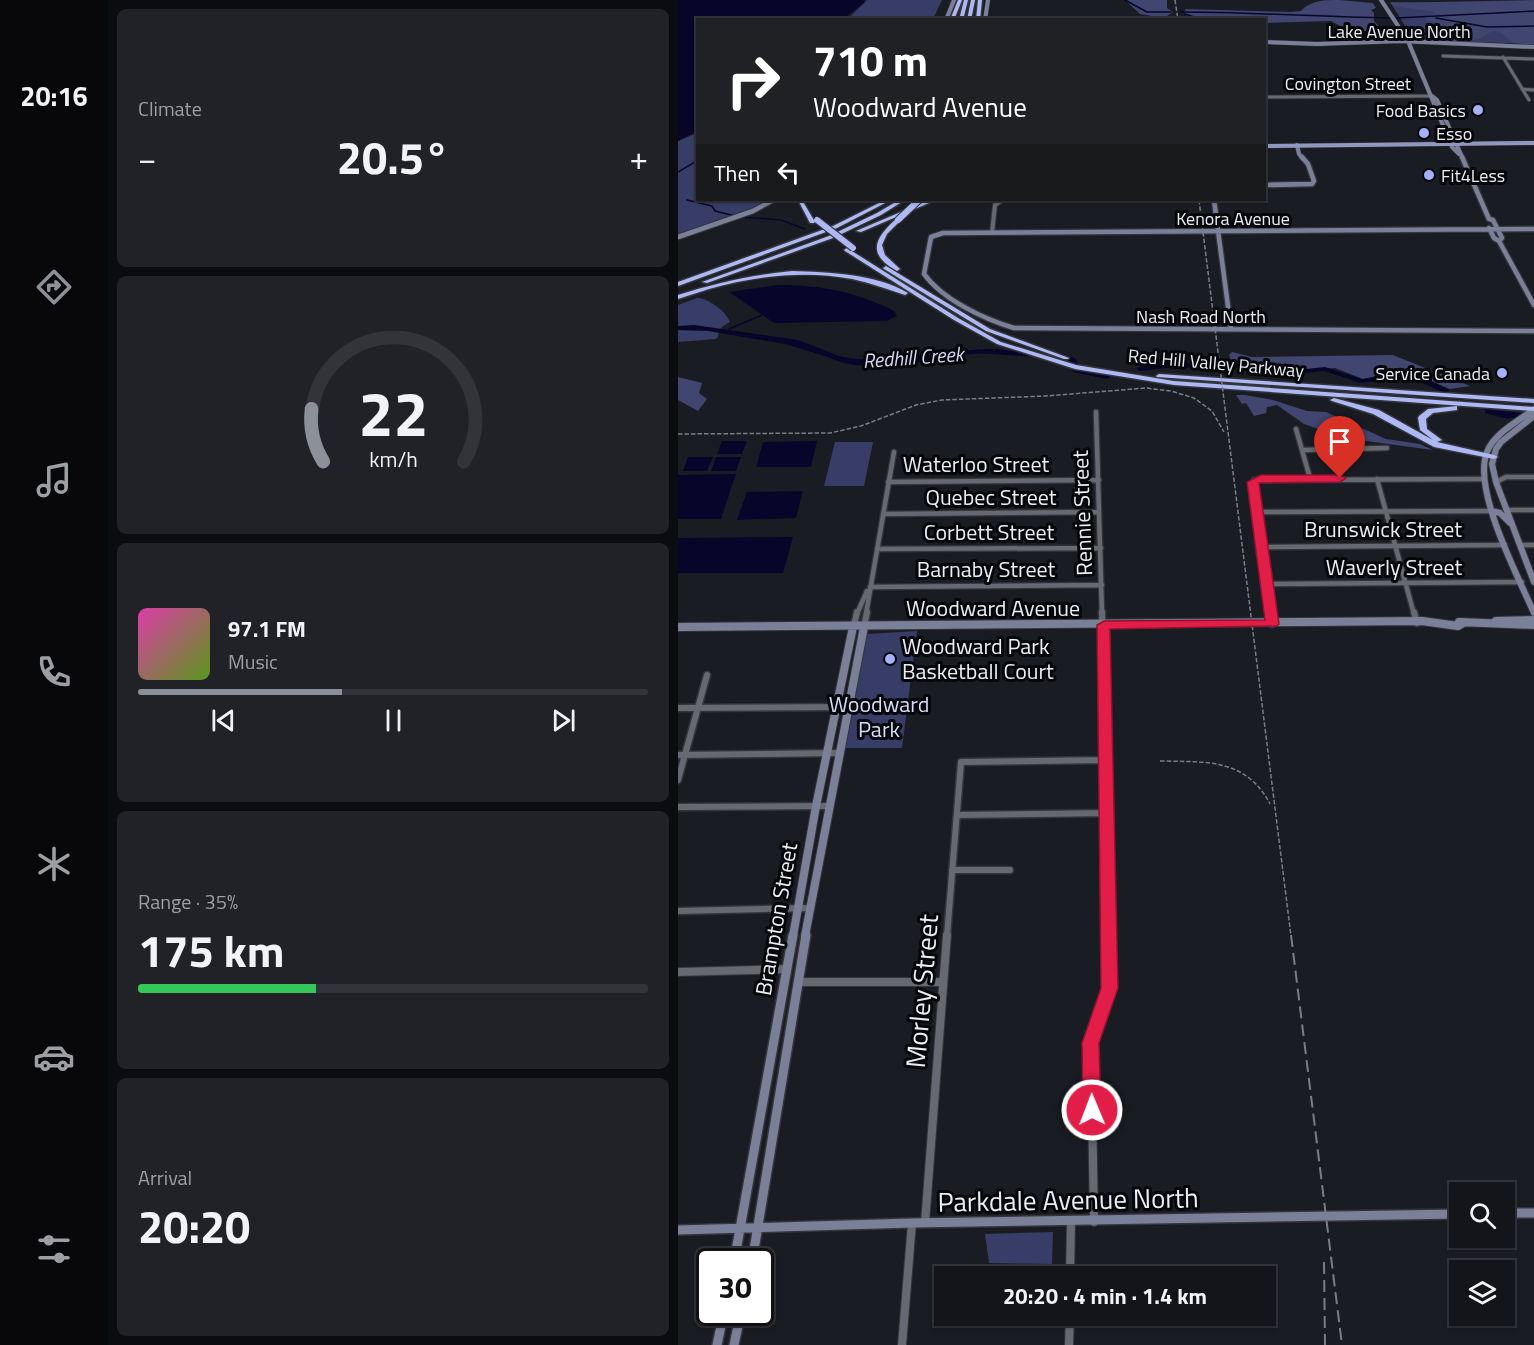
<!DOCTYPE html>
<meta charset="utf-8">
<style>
:root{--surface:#14151b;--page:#212228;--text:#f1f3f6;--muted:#9d9fa3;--line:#33343a;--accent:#8c9099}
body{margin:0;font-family:"Titillium Web",sans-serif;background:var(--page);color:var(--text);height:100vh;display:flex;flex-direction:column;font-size:22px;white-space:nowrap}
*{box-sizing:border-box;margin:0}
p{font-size:20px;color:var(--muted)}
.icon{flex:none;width:33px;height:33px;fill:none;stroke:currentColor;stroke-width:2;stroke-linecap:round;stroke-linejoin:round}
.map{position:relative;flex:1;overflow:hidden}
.panel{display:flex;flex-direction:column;gap:9px;padding:9px;background:#0b0c0f;width:570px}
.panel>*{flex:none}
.hud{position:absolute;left:18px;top:18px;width:570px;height:183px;border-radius:0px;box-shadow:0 2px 4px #0004,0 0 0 2px var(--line);background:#202124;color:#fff;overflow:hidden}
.tools{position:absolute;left:771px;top:1182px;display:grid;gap:12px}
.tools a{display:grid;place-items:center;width:66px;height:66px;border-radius:0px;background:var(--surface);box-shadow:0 2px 4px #0004,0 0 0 2px var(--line);font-size:30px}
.speed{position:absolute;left:18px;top:1248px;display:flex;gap:12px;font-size:30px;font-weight:700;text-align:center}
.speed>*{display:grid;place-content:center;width:78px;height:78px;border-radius:50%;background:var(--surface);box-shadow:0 2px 4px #0004,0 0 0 2px var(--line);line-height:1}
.speed .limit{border:3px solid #111;border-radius:9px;background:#fff;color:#111}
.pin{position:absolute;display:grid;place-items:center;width:51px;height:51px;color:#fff;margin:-62px -26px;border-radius:50% 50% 50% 0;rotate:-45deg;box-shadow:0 0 6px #0007}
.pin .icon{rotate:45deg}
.me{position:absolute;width:66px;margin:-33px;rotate:359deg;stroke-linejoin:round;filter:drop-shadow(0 0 4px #0008)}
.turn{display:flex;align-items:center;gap:21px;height:126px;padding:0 18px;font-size:27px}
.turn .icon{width:78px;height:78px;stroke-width:2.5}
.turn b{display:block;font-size:42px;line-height:51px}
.then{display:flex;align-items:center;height:57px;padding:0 18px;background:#0003;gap:12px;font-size:22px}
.big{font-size:45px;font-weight:700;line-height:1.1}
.panel .tile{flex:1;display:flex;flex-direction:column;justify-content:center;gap:9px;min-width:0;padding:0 21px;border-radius:9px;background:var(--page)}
.panel .dial{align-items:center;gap:0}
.dial svg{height:156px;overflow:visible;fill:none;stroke:var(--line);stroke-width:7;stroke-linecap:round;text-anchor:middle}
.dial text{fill:var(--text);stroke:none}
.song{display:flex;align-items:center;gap:18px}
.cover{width:72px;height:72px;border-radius:9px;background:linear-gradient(135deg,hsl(320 70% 55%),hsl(90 70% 35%))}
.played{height:6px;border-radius:3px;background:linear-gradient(90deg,var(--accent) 40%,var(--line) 40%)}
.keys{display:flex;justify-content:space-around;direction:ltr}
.heat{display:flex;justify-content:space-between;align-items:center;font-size:33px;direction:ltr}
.charge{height:9px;border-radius:4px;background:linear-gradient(90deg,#34c759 35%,var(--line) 0)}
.trip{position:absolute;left:256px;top:1266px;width:342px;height:60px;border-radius:0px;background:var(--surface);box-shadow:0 2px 4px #0004,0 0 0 2px var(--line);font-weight:700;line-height:60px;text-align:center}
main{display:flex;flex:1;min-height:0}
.tab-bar{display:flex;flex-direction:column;width:108px;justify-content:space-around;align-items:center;background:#08080b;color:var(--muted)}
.tab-bar .icon{width:42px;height:42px}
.tab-bar .on{color:var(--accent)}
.tab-bar b{font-size:27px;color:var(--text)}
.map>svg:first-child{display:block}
.green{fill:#373d66}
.forest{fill:#404670}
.water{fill:#07062a}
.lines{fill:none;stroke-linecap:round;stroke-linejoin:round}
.stream{stroke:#07062a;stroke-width:1.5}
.river{fill:#07062a;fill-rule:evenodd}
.street-far4-casing{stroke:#34353b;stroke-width:4.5}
.street-far3-casing{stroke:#34353b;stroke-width:6}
.street-far2-casing{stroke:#34353b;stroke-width:7}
.street-far1-casing{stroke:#34353b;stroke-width:9}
.street-casing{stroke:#34353b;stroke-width:10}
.secondary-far4-casing{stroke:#34353b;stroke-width:5}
.secondary-far3-casing{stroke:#34353b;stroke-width:7}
.secondary-far2-casing{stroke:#34353b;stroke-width:8}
.secondary-far1-casing{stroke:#34353b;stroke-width:10}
.secondary-casing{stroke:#34353b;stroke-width:12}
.primary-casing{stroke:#34353b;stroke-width:5}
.highway-casing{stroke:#34353b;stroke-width:3}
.street-far4{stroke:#666872;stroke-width:3}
.street-far3{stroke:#666872;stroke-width:4}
.street-far2{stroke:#666872;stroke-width:4.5}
.street-far1{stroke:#666872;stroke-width:6}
.street{stroke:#666872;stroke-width:8}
.secondary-far4{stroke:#7b8099;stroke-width:4}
.secondary-far3{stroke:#7b8099;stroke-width:4.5}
.secondary-far2{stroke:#7b8099;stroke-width:6}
.secondary-far1{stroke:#7b8099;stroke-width:8}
.secondary{stroke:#7b8099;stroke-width:9}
.primary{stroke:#9198c0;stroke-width:4}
.highway{fill:#adb8f4;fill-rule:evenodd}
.rail-far1{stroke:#7c7d84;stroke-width:1.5;stroke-dasharray:4.5 2;stroke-linecap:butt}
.rail{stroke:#7c7d84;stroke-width:2;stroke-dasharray:12 6;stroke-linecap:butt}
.highway-bridge-casing{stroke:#34353b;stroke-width:8;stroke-linecap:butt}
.highway-bridge{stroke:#adb8f4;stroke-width:6}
.route{fill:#e11d48;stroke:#92132f;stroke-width:1.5}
.poi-dot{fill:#a5b1fc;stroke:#06070a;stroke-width:2}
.labels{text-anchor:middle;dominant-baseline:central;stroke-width:6;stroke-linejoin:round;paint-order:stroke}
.far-street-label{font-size:18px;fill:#ecedf3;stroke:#06070a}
.far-poi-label{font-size:18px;fill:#ecedf3;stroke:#06070a;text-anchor:end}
.far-water-label{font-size:20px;font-style:italic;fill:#d4daf7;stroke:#06070a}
.street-label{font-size:22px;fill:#ecedf3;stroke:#06070a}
.poi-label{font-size:22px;fill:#ecedf3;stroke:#06070a;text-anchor:start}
.park-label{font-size:22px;fill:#d5dbf8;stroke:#06070a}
.near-street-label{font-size:27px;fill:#ecedf3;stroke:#06070a}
</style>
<main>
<nav class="tab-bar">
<b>20:16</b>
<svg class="icon on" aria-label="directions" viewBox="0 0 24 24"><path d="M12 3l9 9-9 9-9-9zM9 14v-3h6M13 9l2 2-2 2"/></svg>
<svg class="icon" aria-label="music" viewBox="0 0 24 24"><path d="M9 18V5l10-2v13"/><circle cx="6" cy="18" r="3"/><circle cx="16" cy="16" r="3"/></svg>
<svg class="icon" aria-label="phone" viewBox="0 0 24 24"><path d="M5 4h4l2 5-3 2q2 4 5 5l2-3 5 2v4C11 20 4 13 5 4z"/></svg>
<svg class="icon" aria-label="climate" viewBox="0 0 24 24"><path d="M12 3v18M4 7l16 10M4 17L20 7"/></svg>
<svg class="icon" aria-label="car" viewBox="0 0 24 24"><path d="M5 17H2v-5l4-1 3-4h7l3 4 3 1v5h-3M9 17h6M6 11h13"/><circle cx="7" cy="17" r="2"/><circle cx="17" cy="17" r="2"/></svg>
<svg class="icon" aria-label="filters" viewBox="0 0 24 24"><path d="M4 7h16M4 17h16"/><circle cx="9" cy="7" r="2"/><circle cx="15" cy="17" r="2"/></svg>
</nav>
<section class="panel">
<div class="tile"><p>Climate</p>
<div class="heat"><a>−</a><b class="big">20.5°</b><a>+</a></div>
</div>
<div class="tile dial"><svg viewBox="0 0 100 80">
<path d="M14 69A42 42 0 1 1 86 69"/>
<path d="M14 69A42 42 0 0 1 8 42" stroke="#8c9099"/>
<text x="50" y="56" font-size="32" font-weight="700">22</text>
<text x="50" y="72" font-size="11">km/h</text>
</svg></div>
<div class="tile">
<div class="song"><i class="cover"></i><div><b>97.1 FM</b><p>Music</p></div></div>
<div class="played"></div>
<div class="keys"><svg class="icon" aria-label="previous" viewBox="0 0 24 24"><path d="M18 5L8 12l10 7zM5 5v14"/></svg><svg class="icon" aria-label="pause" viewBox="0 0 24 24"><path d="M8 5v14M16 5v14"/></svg><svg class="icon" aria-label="next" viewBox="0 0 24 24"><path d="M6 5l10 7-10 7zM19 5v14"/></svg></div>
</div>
<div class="tile"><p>Range · 35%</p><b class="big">175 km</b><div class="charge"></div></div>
<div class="tile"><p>Arrival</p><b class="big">20:20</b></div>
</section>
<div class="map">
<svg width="856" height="1345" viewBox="0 0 856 1345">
<rect width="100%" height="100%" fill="#1a1c24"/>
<path class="green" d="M189,0H264L255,19L169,20Z
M712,2L835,3L856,44L736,40Z
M19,133L20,200H92L80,207L0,236V141Z
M19,298C30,298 48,311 52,322C44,326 40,329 40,337L38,339L0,342V305Z
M157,442H195L186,486H146Z
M239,631L224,748H167L189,634Z
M375,1232L374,1264L311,1263L307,1234Z"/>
<path class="forest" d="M447,0H489V8L495,12L486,18L462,14Z
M661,0L695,3L698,8L693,10L696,13V21L706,32L670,30L653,21L587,23L586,20L511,19L506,12L508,9L613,12L623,11C633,0 646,0 661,0Z
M856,0V45L835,43C829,39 827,34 821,32C811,29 808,37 800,39C782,43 765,42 747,40L744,34L733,33L753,26L755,24L746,18L758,12L716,6L712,3Z
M554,352L574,357L715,355L792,386L772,389L734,373L719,371L685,379L657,368L618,370L553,360L551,355Z
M0,377L24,383L21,393L29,399L20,411L0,400Z
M558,395H567L595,400L629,411L648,412L708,439L742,444L755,450L666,438L626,424L599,405L589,407L588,413L576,416L568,403L564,404Z"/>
<path class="water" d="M0,0H186L187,2L165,19L20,20L19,131L0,141Z
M99,285C135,285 167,289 201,304C208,307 217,309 219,316L209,321L96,323L51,292Z
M16,325L120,340L169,359L166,362L107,344L30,331L0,330V326Z
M44,441H69L64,454H39Z
M139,441L133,467H78L85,442Z
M10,457H35L29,471H5Z
M38,457H63L58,471H33Z
M58,474L43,519H0V475Z
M125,491L118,518L59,520L69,492Z
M115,537L105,573H0V538Z"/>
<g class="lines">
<path class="stream" d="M447,0L469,12H493
M502,12C572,12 641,17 711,18
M507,14L516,17L577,20
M719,18L856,11
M758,18L809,27L856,26
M0,172L20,160
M9,200L34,206L37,211L57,216
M62,217L103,220L127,229
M51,329L84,315"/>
<path class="river" d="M319,349C327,350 336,351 344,352C364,352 380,349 398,359L401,368L431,375L432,377L428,379L395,372L391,362C377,353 363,356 347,356C330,356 314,353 296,354C259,357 183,377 151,357L155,355C212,368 262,348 319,349Z
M496,363L522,364L526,366L522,368L496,367L462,371L458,369L462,367Z
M548,364H588L618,370L647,367L684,379L700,377L722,371L739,374L771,390L770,392H764L734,378L722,375L701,381L683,383L646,371L618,374L588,368H548Z
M807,409L853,414L856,415V419L825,418L807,413Z"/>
<defs>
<path id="street-far4" d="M765,56L856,59
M825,57L851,100
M844,89L856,90
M586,97L753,96"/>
<path id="street-far3" d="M314,233L317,205L324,200"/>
<path id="street-far2" d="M418,412L424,614
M618,429L632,478
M625,450L709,448
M699,479L736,614
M210,482L421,480
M818,482L828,477H856
M829,510H856
M579,512L814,511
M205,514L421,512
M842,545H856
M584,547L827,545
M199,549L423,548
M589,584L844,582
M192,587L424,585
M179,614L189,591
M188,614L216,452
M593,614L576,480L805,479"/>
<path id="street-far1" d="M424,612L431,936
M592,612L594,624
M736,612L739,623
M176,626L179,612
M186,627L189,612
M0,708L169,707
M0,755L160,753
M0,780L29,675
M0,807L150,806
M279,815L430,813
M274,870H332
M0,911L132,908
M269,936L283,762L428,760"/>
<path id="street" d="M0,972L109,969
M121,982H264
M416,1222L413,1043L431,984V935
M247,1223L269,935
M392,1276L393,1221
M224,1345L234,1223
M391,1345L392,1316"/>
<path id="secondary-far4" d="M703,0L730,41L774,147L781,154
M268,20L276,0
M307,20L310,0
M586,42L639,44L723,41L856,47
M754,96L759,100L785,159
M619,145L621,154L625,159"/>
<path id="secondary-far3" d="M784,157L811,219L815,220L824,238L821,241
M586,185L634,184L636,181L630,164L624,157
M536,200L553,329
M811,228L816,238L821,241L856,305
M856,229L265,233L253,237L246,274C265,300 306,319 336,328L856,331
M0,237L75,211L95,200"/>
<path id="secondary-far2" d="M856,409C841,421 816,433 809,452C794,490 840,576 856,613
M856,416L823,442L818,449L814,464L818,482L856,582
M814,511L822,513L832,523"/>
<path id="secondary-far1" d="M818,621L856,620
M781,622L856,625
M0,627L744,621L780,626L785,623
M115,936L138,806L175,627
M127,936L186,627"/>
<path id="secondary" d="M826,1213H856
M0,1230L234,1223L782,1214
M56,1262L115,935
M74,1262L128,935
M39,1345L46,1312
M56,1345L63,1312"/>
<path id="primary" d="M586,146L856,143"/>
<path id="highway" d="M280,0H284L276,20H272Z
M286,0H290L285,20H281Z
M293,0H297L293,20H289Z
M300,0H304L302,20H298Z
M120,200H124L137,222L136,223H132Z
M207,200H213L159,228L0,286V282L155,226Z
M221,200H227L203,215L155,238L29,283L24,282L151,236L199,213Z
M251,200H258L183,232L178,231Z
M218,219L223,220L209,234L204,245L207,255L222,269L219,271C188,254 197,238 218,219Z
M169,248L280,318L323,342L398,365L496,381L856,407V411L496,385L397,369L319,344L276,320L167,251L166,250Z
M208,266L312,329L391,358L390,359H386L308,331L206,269L205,268Z
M114,271C149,272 200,274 230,293L227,295C209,289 192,283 174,279C127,270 76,276 31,289C21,292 10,296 0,299V295C38,283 74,275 114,271Z
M481,374L856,399V403L479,377L478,376Z
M656,398L701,410L755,440L742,430L740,418L741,416L750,409L779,406V410L755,413L748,419L749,429L764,440L759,442L816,455L820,457L816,459L756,447L695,414L654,401L652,400Z"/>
</defs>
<use href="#street-far4" class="street-far4-casing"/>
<use href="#street-far3" class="street-far3-casing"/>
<use href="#street-far2" class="street-far2-casing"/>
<use href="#street-far1" class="street-far1-casing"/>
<use href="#street" class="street-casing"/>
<use href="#secondary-far4" class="secondary-far4-casing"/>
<use href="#secondary-far3" class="secondary-far3-casing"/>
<use href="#secondary-far2" class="secondary-far2-casing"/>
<use href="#secondary-far1" class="secondary-far1-casing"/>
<use href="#secondary" class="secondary-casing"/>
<use href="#primary" class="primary-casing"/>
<use href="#highway" class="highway-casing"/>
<use href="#street-far4" class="street-far4"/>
<use href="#street-far3" class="street-far3"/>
<use href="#street-far2" class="street-far2"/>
<use href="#street-far1" class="street-far1"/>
<use href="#street" class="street"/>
<use href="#secondary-far4" class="secondary-far4"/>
<use href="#secondary-far3" class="secondary-far3"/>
<use href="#secondary-far2" class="secondary-far2"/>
<use href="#secondary-far1" class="secondary-far1"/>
<use href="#secondary" class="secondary"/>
<use href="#primary" class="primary"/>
<use href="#highway" class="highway"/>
<path class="rail-far1" d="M497,0L500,20
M521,200L613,936
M0,434L152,433L183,426L238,405L264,400L368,396L468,388L493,391L516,398L534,411L546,432
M482,761C528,762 568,758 592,804"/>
<path class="rail" d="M613,935L664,1345
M646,1262L647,1345"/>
<defs>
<path id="highway-bridge" d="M139,220L175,248
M220,220L241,200"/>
</defs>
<use href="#highway-bridge" class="highway-bridge-casing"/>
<use href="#highway-bridge" class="highway-bridge"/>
</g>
<path class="route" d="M583,475H662L668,478L662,482L581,483L601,624L599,626L432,629L440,988L421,1043L423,1110L420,1115L414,1118L408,1115L405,1110L404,1043L423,988L419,625L426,621L587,620L569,482Z"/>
<g class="poi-dot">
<circle cx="800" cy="110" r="6"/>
<circle cx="746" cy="133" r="6"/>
<circle cx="751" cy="175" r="6"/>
<circle cx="824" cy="373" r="6"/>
<circle cx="212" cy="659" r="6"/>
</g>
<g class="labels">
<g class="far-street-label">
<text x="721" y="31">Lake Avenue North</text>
<text x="670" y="83">Covington Street</text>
<text x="555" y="218">Kenora Avenue</text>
<text x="523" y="316">Nash Road North</text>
<text transform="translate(538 363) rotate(5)">Red Hill Valley Parkway</text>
</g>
<g class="far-poi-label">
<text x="788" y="110">Food Basics</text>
<text x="758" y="133" text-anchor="start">Esso</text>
<text x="763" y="175" text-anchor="start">Fit4Less</text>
<text x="812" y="373">Service Canada</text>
</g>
<g class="far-water-label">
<text transform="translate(235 357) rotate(-4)">Redhill Creek</text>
</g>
<g class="street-label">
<text x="298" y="464">Waterloo Street</text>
<text x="313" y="497">Quebec Street</text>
<text transform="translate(404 513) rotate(-92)">Rennie Street</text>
<text x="705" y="529">Brunswick Street</text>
<text x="311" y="532">Corbett Street</text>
<text x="716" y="567">Waverly Street</text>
<text x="308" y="569">Barnaby Street</text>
<text x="315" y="608">Woodward Avenue</text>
<text transform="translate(98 919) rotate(-80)">Brampton Street</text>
</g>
<g class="poi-label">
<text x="224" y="646">Woodward Park<tspan x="224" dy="25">Basketball Court</tspan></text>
</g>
<g class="park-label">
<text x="201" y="704">Woodward<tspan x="201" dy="25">Park</tspan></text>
</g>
<g class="near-street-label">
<text transform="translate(243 991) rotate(-85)">Morley Street</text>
<text transform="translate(390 1199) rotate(-1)">Parkdale Avenue North</text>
</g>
</g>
</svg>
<div class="tools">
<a><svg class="icon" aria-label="search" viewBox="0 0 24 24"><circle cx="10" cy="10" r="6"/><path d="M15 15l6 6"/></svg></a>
<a><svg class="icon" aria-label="layers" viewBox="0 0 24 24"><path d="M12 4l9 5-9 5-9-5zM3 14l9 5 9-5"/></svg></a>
</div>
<div class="speed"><div class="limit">30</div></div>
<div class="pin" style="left:662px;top:478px;background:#d93025"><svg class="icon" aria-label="arrive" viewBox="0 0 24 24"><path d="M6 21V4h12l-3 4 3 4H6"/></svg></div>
<svg class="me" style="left:414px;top:1110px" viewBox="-20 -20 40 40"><circle r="17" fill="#e11d48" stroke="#fff" stroke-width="3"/><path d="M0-11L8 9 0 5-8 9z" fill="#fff"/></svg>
<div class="trip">20:20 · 4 min · 1.4 km</div>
<div class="hud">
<div class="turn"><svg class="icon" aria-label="right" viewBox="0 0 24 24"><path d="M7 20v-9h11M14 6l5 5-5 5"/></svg><div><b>710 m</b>Woodward Avenue</div></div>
<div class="then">Then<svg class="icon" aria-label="left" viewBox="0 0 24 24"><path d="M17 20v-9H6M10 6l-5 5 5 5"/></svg></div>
</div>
</div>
</main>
